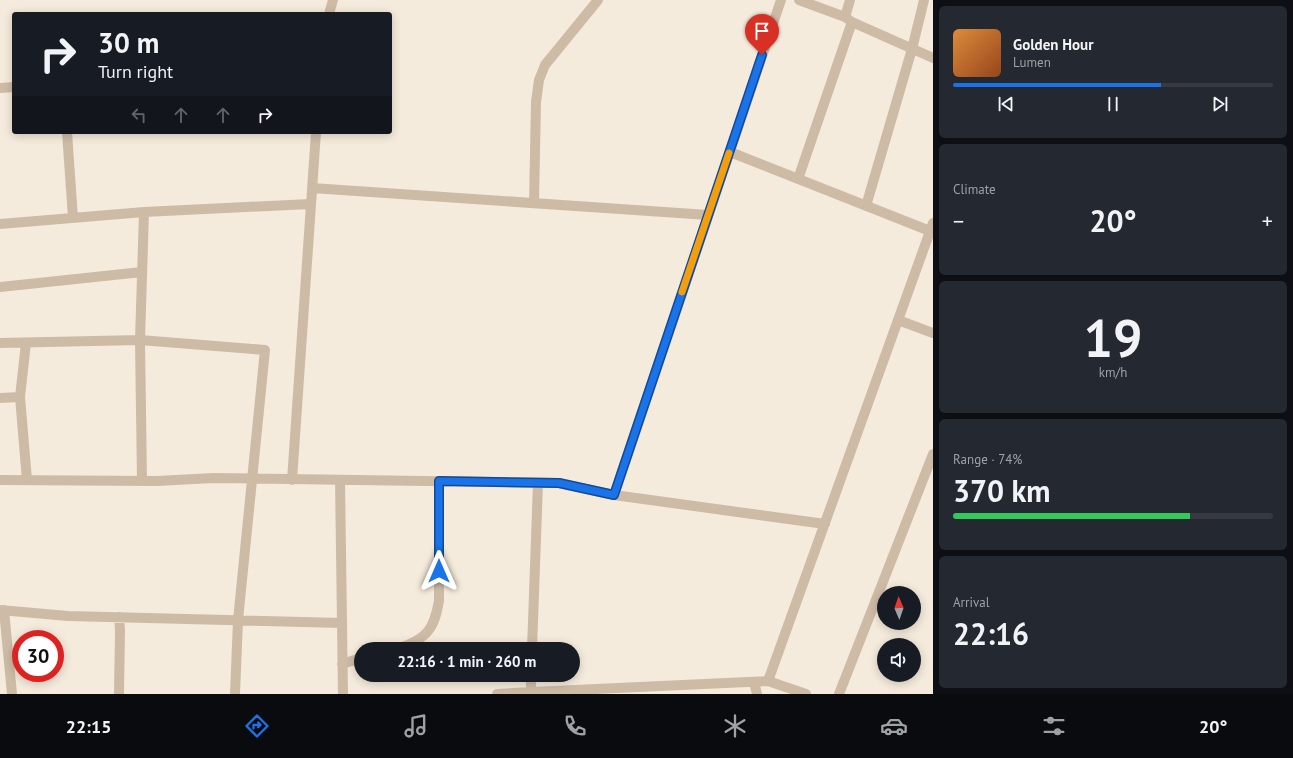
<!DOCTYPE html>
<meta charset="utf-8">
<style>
:root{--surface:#171b24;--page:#242831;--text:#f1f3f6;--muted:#9ea1a6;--line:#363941;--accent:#1a73e8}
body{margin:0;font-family:"PT Sans",sans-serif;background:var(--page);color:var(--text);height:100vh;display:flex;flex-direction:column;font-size:15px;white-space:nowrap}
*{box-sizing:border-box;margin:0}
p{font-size:13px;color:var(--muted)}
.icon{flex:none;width:22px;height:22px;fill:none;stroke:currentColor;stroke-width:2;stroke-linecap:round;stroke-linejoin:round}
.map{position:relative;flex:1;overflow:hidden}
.panel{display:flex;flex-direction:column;gap:6px;padding:6px;background:#0d0f14;width:360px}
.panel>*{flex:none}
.guide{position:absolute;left:12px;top:12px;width:380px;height:122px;border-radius:4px;box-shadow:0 2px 10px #0003;background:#171b24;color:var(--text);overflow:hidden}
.needle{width:26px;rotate:358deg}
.fabs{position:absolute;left:877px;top:586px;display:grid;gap:8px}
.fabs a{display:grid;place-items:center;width:44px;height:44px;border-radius:50%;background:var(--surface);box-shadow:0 2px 10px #0003;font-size:20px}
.speed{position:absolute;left:12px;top:630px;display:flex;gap:8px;font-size:20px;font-weight:700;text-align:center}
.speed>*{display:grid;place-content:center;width:52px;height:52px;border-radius:50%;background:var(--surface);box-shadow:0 2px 10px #0003;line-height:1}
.speed .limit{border:6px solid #d22;background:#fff;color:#111}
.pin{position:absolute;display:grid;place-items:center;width:34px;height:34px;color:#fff;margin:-41px -17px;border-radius:50% 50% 50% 0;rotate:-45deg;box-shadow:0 0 4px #0007}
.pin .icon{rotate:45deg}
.me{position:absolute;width:44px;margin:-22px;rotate:0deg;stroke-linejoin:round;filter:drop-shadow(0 0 3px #0008)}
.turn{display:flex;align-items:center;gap:14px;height:84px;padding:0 20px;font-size:18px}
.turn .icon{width:52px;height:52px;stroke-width:2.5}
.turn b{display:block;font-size:28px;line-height:34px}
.lanes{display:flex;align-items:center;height:38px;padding:0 20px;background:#0003;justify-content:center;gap:20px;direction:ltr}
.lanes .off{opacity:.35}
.big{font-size:30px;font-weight:600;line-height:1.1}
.panel .widget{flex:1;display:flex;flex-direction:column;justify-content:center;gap:6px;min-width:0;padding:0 14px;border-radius:6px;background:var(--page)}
.panel .dial{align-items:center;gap:0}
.dial b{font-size:52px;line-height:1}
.song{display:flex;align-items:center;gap:12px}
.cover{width:48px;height:48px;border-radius:6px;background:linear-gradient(135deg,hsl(30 70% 55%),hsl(20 70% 35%))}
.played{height:4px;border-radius:2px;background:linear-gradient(90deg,var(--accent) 65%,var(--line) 65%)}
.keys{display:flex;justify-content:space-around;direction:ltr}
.heat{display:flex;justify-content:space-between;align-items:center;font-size:22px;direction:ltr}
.charge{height:6px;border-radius:3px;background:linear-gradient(90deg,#34c759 74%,var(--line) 0)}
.trip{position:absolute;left:354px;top:642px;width:226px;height:40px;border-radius:20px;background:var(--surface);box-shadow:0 2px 10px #0003;font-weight:600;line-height:40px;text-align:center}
.menu{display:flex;height:64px;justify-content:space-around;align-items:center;background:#090b0e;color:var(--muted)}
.menu .icon{width:28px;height:28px}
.menu .selected{color:var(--accent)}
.menu b{font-size:18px;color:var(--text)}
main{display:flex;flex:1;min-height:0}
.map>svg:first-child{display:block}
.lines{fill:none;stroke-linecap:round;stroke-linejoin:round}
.minor{stroke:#cebba6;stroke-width:10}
.route-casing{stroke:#114b97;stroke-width:10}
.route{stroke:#1a73e8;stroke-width:7}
.slow{stroke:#f59e0b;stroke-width:7}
</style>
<main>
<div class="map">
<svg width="933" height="694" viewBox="0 0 933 694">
<rect width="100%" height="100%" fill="#f5ebdc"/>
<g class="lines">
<path class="minor" d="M799,0L845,17L852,22L933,58
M329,14L333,0
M845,17L850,0
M0,88L14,87
M67,132L73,218
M730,152L930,231
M798,179L852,22
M312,188L708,215
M534,203L536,102L539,80L545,65L598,0
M866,206L912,49L924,0
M0,224L144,212L310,204
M0,287L142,272
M898,320L933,333
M0,343L140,340L265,350L238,620L235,694
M26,343L20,397L27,480
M0,398L20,397
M0,480L157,481L213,478L559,483L614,495L825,524
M292,480L316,132
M340,480L343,694
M142,481L140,340L144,212
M614,495L781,0
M0,610L68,616L342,623
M4,610L12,694
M119,617L120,630L119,694
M395,649C406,646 421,640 428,631C435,623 437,611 439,601V481
M532,649L538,483
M342,664L361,658
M754,682L757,694
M531,692L768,681
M497,694L531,692V675
M806,694L768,681L933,223
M839,694L933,454"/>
</g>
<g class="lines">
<defs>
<path id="route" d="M439,571V481L559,483L614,495L762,55"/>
</defs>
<use href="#route" class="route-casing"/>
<use href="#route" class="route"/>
<path class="slow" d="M682,292L729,153"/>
</g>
</svg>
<div class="fabs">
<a><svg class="needle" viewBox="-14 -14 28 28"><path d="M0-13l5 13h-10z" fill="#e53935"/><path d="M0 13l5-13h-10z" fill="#9ea1a6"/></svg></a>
<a><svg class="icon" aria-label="sound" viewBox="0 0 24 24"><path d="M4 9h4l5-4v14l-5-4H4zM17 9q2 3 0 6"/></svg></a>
</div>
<div class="speed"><div class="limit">30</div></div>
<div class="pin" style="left:762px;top:55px;background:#d93025"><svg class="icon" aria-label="arrive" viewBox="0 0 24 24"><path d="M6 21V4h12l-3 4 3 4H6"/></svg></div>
<svg class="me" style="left:439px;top:571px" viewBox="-20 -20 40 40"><path d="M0-17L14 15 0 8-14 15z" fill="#1a73e8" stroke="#fff" stroke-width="4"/></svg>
<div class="trip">22:16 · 1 min · 260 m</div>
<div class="guide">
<div class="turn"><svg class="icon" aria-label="right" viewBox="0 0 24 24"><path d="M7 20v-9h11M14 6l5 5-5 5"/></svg><div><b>30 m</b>Turn right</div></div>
<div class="lanes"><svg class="icon off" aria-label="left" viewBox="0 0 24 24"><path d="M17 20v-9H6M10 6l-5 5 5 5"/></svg><svg class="icon off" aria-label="ahead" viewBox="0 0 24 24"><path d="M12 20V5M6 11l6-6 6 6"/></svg><svg class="icon off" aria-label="ahead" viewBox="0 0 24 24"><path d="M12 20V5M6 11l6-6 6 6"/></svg><svg class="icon" aria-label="right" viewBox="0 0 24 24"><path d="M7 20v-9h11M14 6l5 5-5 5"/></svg></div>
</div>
</div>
<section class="panel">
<div class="widget">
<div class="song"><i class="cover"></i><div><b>Golden Hour</b><p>Lumen</p></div></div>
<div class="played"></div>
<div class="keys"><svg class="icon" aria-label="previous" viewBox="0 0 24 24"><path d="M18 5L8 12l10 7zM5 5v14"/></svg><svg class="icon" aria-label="pause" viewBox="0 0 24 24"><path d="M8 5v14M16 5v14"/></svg><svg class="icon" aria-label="next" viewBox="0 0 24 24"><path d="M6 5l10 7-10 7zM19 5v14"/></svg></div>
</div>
<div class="widget"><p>Climate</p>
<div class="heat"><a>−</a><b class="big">20°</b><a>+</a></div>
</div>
<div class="widget dial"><b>19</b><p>km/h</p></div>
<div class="widget"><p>Range · 74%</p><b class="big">370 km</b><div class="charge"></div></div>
<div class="widget"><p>Arrival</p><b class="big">22:16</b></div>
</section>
</main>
<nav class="menu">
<b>22:15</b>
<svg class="icon selected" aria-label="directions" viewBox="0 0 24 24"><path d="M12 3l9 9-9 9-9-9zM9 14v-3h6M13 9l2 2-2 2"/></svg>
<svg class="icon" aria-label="music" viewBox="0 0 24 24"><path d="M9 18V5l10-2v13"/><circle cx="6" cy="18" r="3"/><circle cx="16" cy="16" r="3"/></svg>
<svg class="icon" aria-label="phone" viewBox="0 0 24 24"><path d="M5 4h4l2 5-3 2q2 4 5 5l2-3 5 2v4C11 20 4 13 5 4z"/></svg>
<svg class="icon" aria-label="climate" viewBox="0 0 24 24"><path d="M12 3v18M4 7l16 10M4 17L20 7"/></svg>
<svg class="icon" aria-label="car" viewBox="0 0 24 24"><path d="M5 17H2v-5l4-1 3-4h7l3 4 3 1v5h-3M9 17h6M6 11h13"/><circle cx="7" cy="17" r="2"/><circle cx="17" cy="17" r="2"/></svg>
<svg class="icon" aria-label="filters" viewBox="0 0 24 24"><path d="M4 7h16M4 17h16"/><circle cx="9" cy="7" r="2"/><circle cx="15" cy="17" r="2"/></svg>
<b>20°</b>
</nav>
